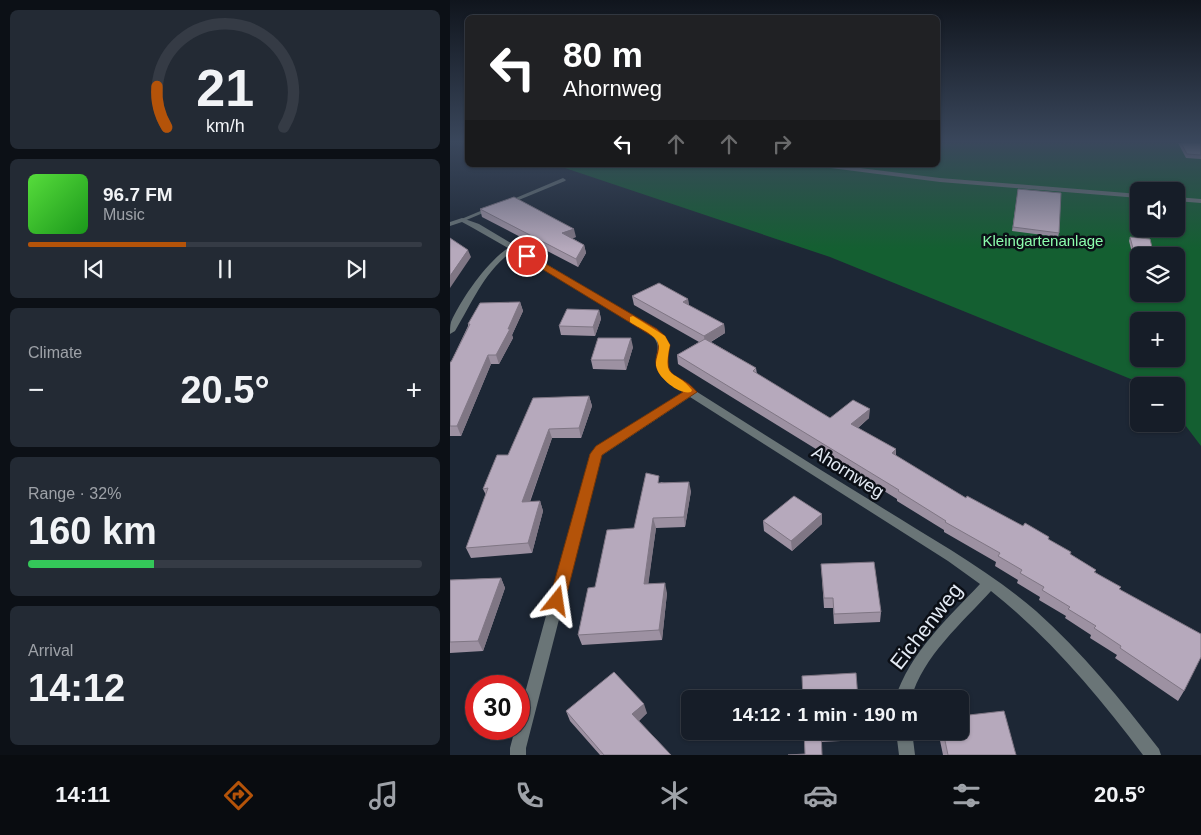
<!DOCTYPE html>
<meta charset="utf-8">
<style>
:root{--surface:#161d28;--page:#232a34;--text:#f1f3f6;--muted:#9ea2a8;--line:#353b45;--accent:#b45309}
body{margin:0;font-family:Helvetica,sans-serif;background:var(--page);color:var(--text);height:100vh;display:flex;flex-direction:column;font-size:19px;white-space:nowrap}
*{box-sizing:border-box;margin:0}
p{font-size:16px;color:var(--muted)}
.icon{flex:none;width:28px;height:28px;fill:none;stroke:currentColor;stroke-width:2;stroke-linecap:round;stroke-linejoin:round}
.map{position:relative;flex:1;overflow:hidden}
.drawer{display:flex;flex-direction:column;gap:10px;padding:10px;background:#0c1016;width:450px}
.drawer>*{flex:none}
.banner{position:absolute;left:15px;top:15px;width:475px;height:152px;border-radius:8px;box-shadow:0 1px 4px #0004,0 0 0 1px var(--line);background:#202124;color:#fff;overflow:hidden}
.tools{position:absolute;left:680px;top:182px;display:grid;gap:10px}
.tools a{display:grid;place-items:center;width:55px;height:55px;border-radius:8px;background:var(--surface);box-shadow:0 1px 4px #0004,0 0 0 1px var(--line);font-size:25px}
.speed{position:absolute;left:15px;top:675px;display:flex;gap:10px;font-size:25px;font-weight:700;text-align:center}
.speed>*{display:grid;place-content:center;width:65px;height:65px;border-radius:50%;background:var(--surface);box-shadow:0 1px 4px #0004,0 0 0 1px var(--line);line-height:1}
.speed .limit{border:8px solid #d22;background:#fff;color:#111}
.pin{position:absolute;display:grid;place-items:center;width:42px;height:42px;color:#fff;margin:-21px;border:2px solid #fff;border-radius:50%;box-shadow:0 1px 5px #0007}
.me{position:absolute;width:55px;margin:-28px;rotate:15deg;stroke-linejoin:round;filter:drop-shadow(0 0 4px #0008)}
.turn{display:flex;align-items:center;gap:18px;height:105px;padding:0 15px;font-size:22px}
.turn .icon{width:65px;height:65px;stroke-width:2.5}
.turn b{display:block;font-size:35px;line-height:42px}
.lanes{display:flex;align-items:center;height:48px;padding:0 15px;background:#0003;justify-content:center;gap:25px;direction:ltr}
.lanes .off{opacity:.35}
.big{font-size:38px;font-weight:700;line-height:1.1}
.drawer .widget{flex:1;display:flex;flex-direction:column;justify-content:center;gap:8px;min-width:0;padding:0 18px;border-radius:8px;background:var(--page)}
.drawer .dial{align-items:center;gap:0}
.dial svg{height:130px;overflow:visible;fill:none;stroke:var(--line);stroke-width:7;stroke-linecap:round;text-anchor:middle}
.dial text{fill:var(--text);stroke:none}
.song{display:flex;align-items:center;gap:15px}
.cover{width:60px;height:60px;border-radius:8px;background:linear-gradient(135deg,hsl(110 70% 55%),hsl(120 70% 35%))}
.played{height:5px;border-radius:2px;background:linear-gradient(90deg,var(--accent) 40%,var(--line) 40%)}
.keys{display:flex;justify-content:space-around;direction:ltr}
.heat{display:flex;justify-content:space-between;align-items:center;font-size:28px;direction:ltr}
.charge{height:8px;border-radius:4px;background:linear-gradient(90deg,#34c759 32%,var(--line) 0)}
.trip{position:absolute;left:231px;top:690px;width:288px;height:50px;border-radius:8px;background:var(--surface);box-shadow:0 1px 4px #0004,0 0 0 1px var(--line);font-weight:700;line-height:50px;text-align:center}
.dock{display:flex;height:80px;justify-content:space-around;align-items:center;background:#090c10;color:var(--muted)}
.dock .icon{width:35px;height:35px}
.dock .active{color:var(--accent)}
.dock b{font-size:22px;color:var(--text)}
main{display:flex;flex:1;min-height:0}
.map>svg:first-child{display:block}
.green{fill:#145f31;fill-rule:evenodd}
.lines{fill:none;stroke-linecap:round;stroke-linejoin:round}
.service{fill:#6a7577;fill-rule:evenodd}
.minor{fill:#6a7577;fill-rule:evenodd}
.wall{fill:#9d91a2}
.shaded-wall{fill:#7f7684}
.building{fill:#b6a9bc;stroke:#7f7684}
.route{fill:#b45309;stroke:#753606}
.slow{fill:#f59e0b}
.labels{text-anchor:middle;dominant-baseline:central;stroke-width:5;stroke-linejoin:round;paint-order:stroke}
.far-park-label{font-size:15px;fill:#8cfdad;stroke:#0b0f16}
.street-label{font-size:18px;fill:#e3eaf4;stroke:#0b0f16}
.near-street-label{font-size:21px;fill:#e3eaf4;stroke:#0b0f16}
</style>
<main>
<section class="drawer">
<div class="widget dial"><svg viewBox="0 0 100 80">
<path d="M14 69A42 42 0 1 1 86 69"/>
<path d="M14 69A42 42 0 0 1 8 44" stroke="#b45309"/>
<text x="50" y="56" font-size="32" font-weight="700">21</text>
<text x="50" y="72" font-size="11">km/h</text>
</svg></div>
<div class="widget">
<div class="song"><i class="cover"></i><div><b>96.7 FM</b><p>Music</p></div></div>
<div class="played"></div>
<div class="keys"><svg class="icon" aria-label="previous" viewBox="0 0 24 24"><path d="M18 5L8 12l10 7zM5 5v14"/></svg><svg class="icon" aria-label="pause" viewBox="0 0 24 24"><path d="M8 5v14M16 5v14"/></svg><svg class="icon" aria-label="next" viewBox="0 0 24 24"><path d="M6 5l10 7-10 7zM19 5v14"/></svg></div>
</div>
<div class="widget"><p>Climate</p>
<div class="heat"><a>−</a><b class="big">20.5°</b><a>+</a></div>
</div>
<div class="widget"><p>Range · 32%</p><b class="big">160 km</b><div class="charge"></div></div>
<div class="widget"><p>Arrival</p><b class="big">14:12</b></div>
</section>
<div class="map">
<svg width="751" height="755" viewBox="0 0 751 755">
<rect width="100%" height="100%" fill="#1d2735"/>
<path class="green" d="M488,143H751V446L726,413V386H698L380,257L106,165H488ZM689,191H726V229H689ZM689,256H726V294H689ZM689,321H726V359H689Z"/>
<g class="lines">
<path class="service" d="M370,165H386L490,178L689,194V198L490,182L373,167Z
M113,178L116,180L115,181L59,204L54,203Z
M726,197L751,199V203L726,201Z
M40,207L45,208L14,221L9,220Z"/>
<path class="minor" d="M12,218L29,224L207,330C228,351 207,359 225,378C290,419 356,461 423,502C478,537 536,568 586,611C632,652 671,700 709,749L711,755H693C648,695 600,638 541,591C512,623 473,656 461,699H445C460,652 498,618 530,584L498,561L240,397L151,456L76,748V755H60V748L65,729H69V715L140,454L147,446L233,392C223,386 211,380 207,368C203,353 214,348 201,334L63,251C35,270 22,303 5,331L0,334C0,330 0,326 1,322C11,299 37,262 58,248L23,228L12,222L0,226V222Z
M446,731H462L465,755H449Z"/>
</g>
<path class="wall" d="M728,143H751V159L736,158Z
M568,189L609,233L608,237L562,231Z
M30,209L126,237L122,238L134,245L136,253L128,267L32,217Z
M680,237L689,256V280L679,241Z
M182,296L238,299L239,306L274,324L275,333L261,342L306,368L307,374L380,418H419L408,428L446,449V456L516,498L573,526L599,537L598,539L620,554L646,570L645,572L670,589L734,691L728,701L665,658L667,655L640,638L641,635L615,618L616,616L589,600L590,597L567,583L568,580L545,566L546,562L494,532V530L447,501V499L228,364L227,355L249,342L184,305Z
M70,302L73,311L62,335L63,338L49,364H41L11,436H0V362H1L18,326V324Z
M149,310L151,319L145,336L111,335L109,326Z
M183,347L176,370L143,369L141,360Z
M139,396L142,406L131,438H102L80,502L90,501L93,511L82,553L21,558L16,548L36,495L33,489L58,455Z
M211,482L241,491L235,527L206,528L198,584L217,593L212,640L132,645L128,635L145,587L184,528Z
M313,521L372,524L342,551L314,531Z
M371,564L431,612L430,622L384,624L383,608H374Z
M51,578L55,588L33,651L0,653V580Z
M116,711L197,713L189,721L221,755H150L120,721Z
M354,731H411L410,740L371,742Z
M488,731H510L566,755H493Z"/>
<path class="shaded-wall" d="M124,229L126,237L114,241L112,233Z
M134,245L136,253L128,267L126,259Z
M18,250L21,257L0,288V276Z
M238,299L239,308L233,302Z
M70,302L73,311L62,335L63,338L49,364L46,355Z
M149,310L151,319L145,336L143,327Z
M274,324L275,333L255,345L254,336Z
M181,338L183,347L176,370L174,360Z
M38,355L41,364L11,436L7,426Z
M139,396L142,406L131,438L129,428Z
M420,409L419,418L400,434L401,424Z
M99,429L102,438L76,512L72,502Z
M446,449L445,459L442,453Z
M239,482L241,491L235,527L234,517Z
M90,501L93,511L82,553L78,543Z
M372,514V524L342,551L341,541Z
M203,518L206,528L197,594L194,584Z
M51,578L55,588L33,651L28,641Z
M215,583L217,593L212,640L209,630Z
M194,704L197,713L185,724L182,714Z"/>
<path class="building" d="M731,143H751V155L737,154Z
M568,189L611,193L609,233L563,227Z
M64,197L124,229L112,233L134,245L126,259L30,209Z
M680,237L700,239L704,256H689V271Z
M0,238L18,250L0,276Z
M209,283L238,299L233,302L274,324L254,336L182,296Z
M70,302L58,329H60L46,355H38L7,426H0V362H1L20,324H18L30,303Z
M117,309L149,310L143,327L109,326Z
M148,338H181L174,360H141Z
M255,339L306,368L303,371L380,418L403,400L420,409L401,424L446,449L442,453L516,498L517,496L573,526L575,523L599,537L598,539L621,552L620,554L646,570L644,572L671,587L669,589L751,634V657L734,691L670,648L671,646L644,628L646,626L618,609L620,607L592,590L594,587L570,573L572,570L548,556L550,553L495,522L496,521L448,491L449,490L227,355Z
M139,396L129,428L99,429L72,502L90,501L78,543L16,548L38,488L33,489L47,455H58L83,398Z
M196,473L209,476L208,483L239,482L234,517L203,518L194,584L215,583L209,630L128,635L138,588L145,587L157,530L184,528Z
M344,496L372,514L341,541L313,521Z
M424,562L431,612L384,614L383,598H374L371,564Z
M51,578L28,641L0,642V580Z
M164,672L194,704L182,714L221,755H154L116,711Z
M406,673L408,699H353L352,676Z
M554,711L566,755H498L493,731H510V716Z
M354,731H371L372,755H338L355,754Z"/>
<linearGradient id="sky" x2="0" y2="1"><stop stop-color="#10151d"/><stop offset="0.57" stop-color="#3a475c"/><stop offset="1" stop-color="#3a475c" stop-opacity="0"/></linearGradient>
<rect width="751" height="249" fill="url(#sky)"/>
<path class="route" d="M77,253L207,329L215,336L220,345C212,384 229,370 247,392L152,455L115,601L113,606L107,608L102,606L99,601L140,454L146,446L233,392C221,384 204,376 206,359C207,352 210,347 207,339L74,258L73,256Z"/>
<path class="slow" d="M183,316L215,336L220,345C212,382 225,368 242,390L241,392C230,395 211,380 207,369C203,360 212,351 208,343C205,334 187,327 180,322V317Z"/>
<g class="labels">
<g class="far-park-label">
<text x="593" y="240">Kleingartenanlage</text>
</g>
<g class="street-label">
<text transform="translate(398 472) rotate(32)">Ahornweg</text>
</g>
<g class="near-street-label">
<text transform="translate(476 626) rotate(-52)">Eichenweg</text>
</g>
</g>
</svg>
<div class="tools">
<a><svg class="icon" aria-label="sound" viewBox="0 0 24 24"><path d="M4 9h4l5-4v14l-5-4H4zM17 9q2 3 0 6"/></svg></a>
<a><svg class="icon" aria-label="layers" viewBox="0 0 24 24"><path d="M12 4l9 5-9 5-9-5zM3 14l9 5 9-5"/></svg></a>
<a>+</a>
<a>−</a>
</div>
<div class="speed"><div class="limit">30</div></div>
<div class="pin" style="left:77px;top:256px;background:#d93025"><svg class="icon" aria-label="arrive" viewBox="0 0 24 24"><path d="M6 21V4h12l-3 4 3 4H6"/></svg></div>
<svg class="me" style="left:107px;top:601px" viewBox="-20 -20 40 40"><path d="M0-17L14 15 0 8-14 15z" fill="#b45309" stroke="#fff" stroke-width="4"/></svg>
<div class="trip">14:12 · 1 min · 190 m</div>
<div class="banner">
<div class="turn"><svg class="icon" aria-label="left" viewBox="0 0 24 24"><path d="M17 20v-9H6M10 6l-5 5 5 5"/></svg><div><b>80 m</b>Ahornweg</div></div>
<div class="lanes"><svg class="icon" aria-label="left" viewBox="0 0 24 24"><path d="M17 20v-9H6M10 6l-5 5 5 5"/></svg><svg class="icon off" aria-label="ahead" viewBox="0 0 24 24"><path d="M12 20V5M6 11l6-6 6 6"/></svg><svg class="icon off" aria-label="ahead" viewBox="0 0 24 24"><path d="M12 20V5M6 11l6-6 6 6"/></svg><svg class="icon off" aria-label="right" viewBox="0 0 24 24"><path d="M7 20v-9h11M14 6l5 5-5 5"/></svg></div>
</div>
</div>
</main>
<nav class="dock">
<b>14:11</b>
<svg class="icon active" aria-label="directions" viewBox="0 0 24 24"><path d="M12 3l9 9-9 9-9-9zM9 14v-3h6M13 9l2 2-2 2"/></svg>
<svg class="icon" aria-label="music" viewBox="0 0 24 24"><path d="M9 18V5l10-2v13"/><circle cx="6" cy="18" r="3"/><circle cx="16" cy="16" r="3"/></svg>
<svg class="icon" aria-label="phone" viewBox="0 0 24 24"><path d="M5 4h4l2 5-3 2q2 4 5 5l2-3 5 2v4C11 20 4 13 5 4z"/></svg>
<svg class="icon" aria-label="climate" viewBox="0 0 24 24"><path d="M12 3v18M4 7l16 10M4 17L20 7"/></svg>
<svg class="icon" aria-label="car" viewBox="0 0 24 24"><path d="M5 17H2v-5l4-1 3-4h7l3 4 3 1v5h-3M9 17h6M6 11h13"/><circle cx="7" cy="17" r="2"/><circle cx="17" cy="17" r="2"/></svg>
<svg class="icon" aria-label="filters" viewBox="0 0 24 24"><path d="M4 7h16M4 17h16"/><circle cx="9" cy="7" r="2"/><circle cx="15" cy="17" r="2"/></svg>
<b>20.5°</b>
</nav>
